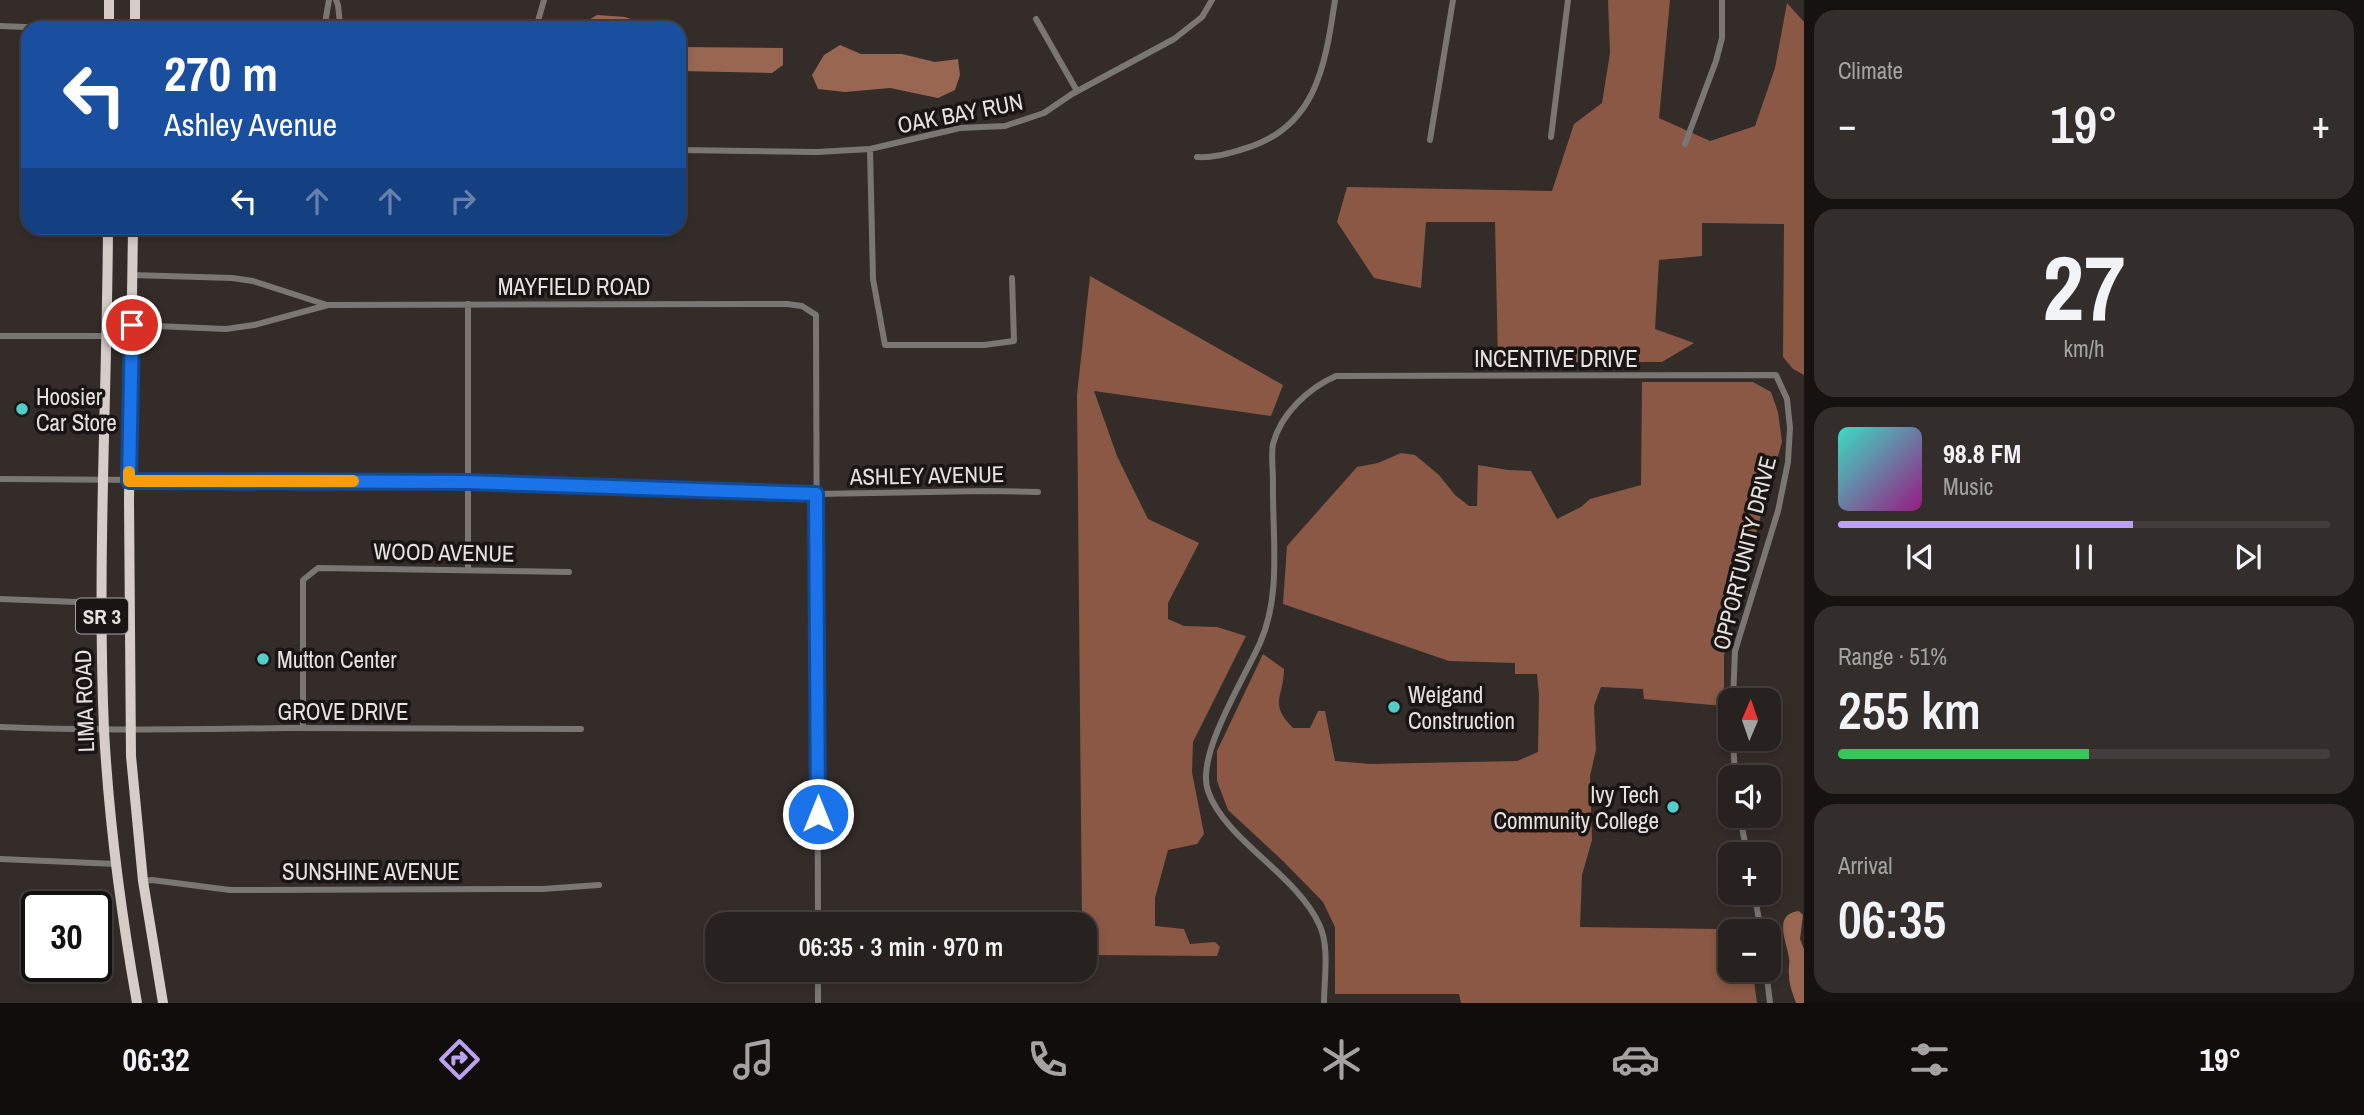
<!DOCTYPE html>
<meta charset="utf-8">
<style>
:root{--surface:#27211f;--page:#332e2c;--text:#f1f3f6;--muted:#a4a3a4;--line:#433e3d;--accent:#bca0f2}
body{margin:0;font-family:"Archivo Narrow",sans-serif;background:var(--page);color:var(--text);height:100vh;display:flex;flex-direction:column;font-size:26px;white-space:nowrap}
*{box-sizing:border-box;margin:0}
p{font-size:23px;color:var(--muted)}
.icon{flex:none;width:38px;height:38px;fill:none;stroke:currentColor;stroke-width:2;stroke-linecap:round;stroke-linejoin:round}
.map{position:relative;flex:1;overflow:hidden}
.panel{display:flex;flex-direction:column;gap:10px;padding:10px;background:#151211;width:560px}
.panel>*{flex:none}
.banner{position:absolute;left:21px;top:21px;width:665px;height:214px;border-radius:21px;box-shadow:0 4px 10px #0003,0 0 0 2px var(--line);background:#1a4fa0;color:#fff;overflow:hidden}
.needle{width:46px;rotate:2deg}
.tools{position:absolute;left:1718px;top:688px;display:grid;gap:14px}
.tools a{display:grid;place-items:center;width:63px;height:63px;border-radius:14px;background:var(--surface);box-shadow:0 4px 10px #0003,0 0 0 2px var(--line);font-size:35px}
.speed{position:absolute;left:21px;top:891px;display:flex;gap:14px;font-size:35px;font-weight:700;text-align:center}
.speed>*{display:grid;place-content:center;width:91px;height:91px;border-radius:50%;background:var(--surface);box-shadow:0 4px 10px #0003,0 0 0 2px var(--line);line-height:1}
.speed .limit{border:4px solid #111;border-radius:10px;background:#fff;color:#111}
.pin{position:absolute;display:grid;place-items:center;width:60px;height:60px;color:#fff;margin:-30px;border:4px solid #fff;border-radius:50%;box-shadow:0 2px 7px #0007}
.me{position:absolute;width:77px;margin:-38px;rotate:0deg;stroke-linejoin:round;filter:drop-shadow(0 0 5px #0008)}
.turn{display:flex;align-items:center;gap:24px;height:147px;padding:0 28px;font-size:32px}
.turn .icon{width:91px;height:91px;stroke-width:2.5}
.turn b{display:block;font-size:49px;line-height:60px}
.lanes{display:flex;align-items:center;height:66px;padding:0 28px;background:#0003;justify-content:center;gap:35px;direction:ltr}
.lanes .off{opacity:.35}
.big{font-size:52px;font-weight:600;line-height:1.1}
.panel .tile{flex:1;display:flex;flex-direction:column;justify-content:center;gap:10px;min-width:0;padding:0 24px;border-radius:21px;background:var(--page)}
.panel .dial{align-items:center;gap:0}
.dial b{font-size:91px;line-height:1}
.song{display:flex;align-items:center;gap:21px}
.cover{width:84px;height:84px;border-radius:10px;background:linear-gradient(135deg,hsl(170 70% 55%),hsl(310 70% 35%))}
.played{height:7px;border-radius:4px;background:linear-gradient(90deg,var(--accent) 60%,var(--line) 60%)}
.keys{display:flex;justify-content:space-around;direction:ltr}
.heat{display:flex;justify-content:space-between;align-items:center;font-size:38px;direction:ltr}
.charge{height:10px;border-radius:5px;background:linear-gradient(90deg,#34c759 51%,var(--line) 0)}
.trip{position:absolute;left:705px;top:912px;width:392px;height:70px;border-radius:21px;background:var(--surface);box-shadow:0 4px 10px #0003,0 0 0 2px var(--line);font-weight:600;line-height:70px;text-align:center}
.dock{display:flex;height:112px;justify-content:space-around;align-items:center;background:#100d0c;color:var(--muted)}
.dock .icon{width:49px;height:49px}
.dock .current{color:var(--accent)}
.dock b{font-size:32px;color:var(--text)}
main{display:flex;flex:1;min-height:0}
.map>svg:first-child{display:block}
.forest{fill:#8a5844}
.water{fill:#986651}
.lines{fill:none;stroke-linecap:round;stroke-linejoin:round}
.minor{stroke:#7a7674;stroke-width:6}
.trunk{stroke:#d6ccc8;stroke-width:10}
.route-casing{stroke:#114b97;stroke-width:18}
.route{stroke:#1a73e8;stroke-width:12}
.slow{stroke:#f59e0b;stroke-width:12}
.poi-dot{fill:#53cdca;stroke:#191514;stroke-width:2.5}
.labels{text-anchor:middle;dominant-baseline:central;stroke-width:7;stroke-linejoin:round;paint-order:stroke}
.shield{fill:#191514;stroke:#a9a4a2;stroke-width:2}
.shield-label{font-size:21px;font-weight:bold;fill:#e7e1df}
.street-label{font-size:23px;fill:#e7e1df;stroke:#191514}
.poi-label{font-size:23px;fill:#e7e1df;stroke:#191514;text-anchor:start}
</style>
<main>
<div class="map">
<svg width="1804" height="1003" viewBox="0 0 1804 1003">
<rect width="100%" height="100%" fill="#342c29"/>
<path class="forest" d="M1608,0H1670L1659,118L1710,141L1755,126L1775,68L1787,3L1804,22V375L1793,369L1783,357L1784,224L1702,223V256L1659,260L1655,329L1694,343L1662,362H1498L1495,222H1426L1421,288L1374,278L1337,222L1347,187L1552,191L1574,124L1602,103L1610,53Z
M1090,276L1283,385L1271,416L1094,391L1117,456L1148,519L1199,543L1168,603V619L1184,626L1217,627L1246,636L1193,742L1192,772L1204,834L1197,844L1168,850L1155,898V926L1184,929L1190,944L1215,942L1220,947L1217,956L1085,955V924H1082L1077,395Z
M1642,382H1753L1771,392L1778,412L1782,442L1733,613L1724,656V706L1644,699L1643,689L1601,687L1594,706L1596,750L1590,776L1592,840L1582,875L1580,927L1717,929L1726,980L1754,981L1757,1003H1461L1459,994H1335V927L1323,902L1284,862L1228,810L1217,781V751L1263,654L1284,669C1284,697 1268,703 1293,728H1310L1318,711H1325L1335,761L1371,764L1517,761L1538,752L1539,695L1537,674H1515V663L1449,661L1283,604L1287,546L1357,467L1378,463L1401,453L1415,455L1439,475L1455,495L1469,506H1477L1478,465L1508,470L1531,471L1557,519L1581,507L1590,499L1641,485Z"/>
<path class="water" d="M597,15L625,17L658,28H575Z
M840,45L861,54H902L935,62L958,59L960,75L955,90L938,98L890,88L845,92L818,89L812,75L824,55Z
M679,47L783,48V65L772,73L679,71Z
M1799,911L1803,915L1800,939L1804,949V1003H1796C1793,994 1789,985 1789,975C1788,969 1790,964 1789,958C1787,942 1772,914 1799,911Z"/>
<g class="lines">
<path class="minor" d="M336,0L338,5L340,24
M1036,19L1077,91
M325,23L329,0
M0,26L49,28
M121,28L135,26L240,28L325,23L432,28
M536,28L544,0
M1551,137L1568,0
M1430,140L1453,0
M1685,144L1716,61L1722,38V0
M870,149L873,279L885,345H984L1014,341L1012,278
M679,150L817,152L870,149L960,128L1005,126L1044,113L1072,94L1174,39L1202,17L1212,0
M1197,157C1213,158 1226,154 1240,150C1316,130 1325,67 1335,0
M132,275L232,278L253,281L327,305
M0,336H107L132,325L226,329L254,325L328,305L787,304L802,306L816,315L818,924
M0,479L467,482L816,494L986,491L1038,492
M468,570V304
M0,599L102,603
M0,727C96,731 192,729 288,728C385,728 483,729 581,729
M303,728V580L318,568L569,572
M1733,738L1735,777
M1740,816L1747,854
M0,859L116,864
M143,881L152,880L230,890L542,889L599,885
M1754,892L1761,931
M818,970V1003
M1766,970L1770,1003
M1324,1003C1324,979 1330,946 1319,924C1297,875 1225,840 1208,791C1195,756 1245,677 1260,643C1282,594 1272,535 1273,481C1273,470 1271,455 1273,444C1281,413 1309,388 1336,376L1776,375L1787,399L1790,428L1788,462L1778,511L1735,651L1733,700"/>
<path class="trunk" d="M109,28V0
M135,28V0
M108,228C107,395 97,563 104,730C109,822 121,913 137,1003
M133,228L129,500L131,756L143,881L163,1003"/>
</g>
<g class="lines">
<defs>
<path id="route" d="M132,325L129,481L467,482L816,494L818,814"/>
</defs>
<use href="#route" class="route-casing"/>
<use href="#route" class="route"/>
<path class="slow" d="M129,472V481H353"/>
</g>
<g class="poi-dot">
<circle cx="22" cy="409" r="7"/>
<circle cx="263" cy="659" r="7"/>
<circle cx="1394" cy="707" r="7"/>
<circle cx="1673" cy="807" r="7"/>
</g>
<g class="labels">
<rect class="shield" x="76" y="598.5" width="52" height="35" rx="5"/>
<g class="shield-label">
<text x="102" y="616">SR 3</text>
</g>
<g class="street-label">
<text transform="translate(960 113) rotate(-11)">OAK BAY RUN</text>
<text x="574" y="286">MAYFIELD ROAD</text>
<text x="1556" y="358">INCENTIVE DRIVE</text>
<text transform="translate(927 475) rotate(-1)">ASHLEY AVENUE</text>
<text transform="translate(444 552) rotate(1)">WOOD AVENUE</text>
<text transform="translate(1744 553) rotate(-76)">OPPORTUNITY DRIVE</text>
<text transform="translate(84 701) rotate(-92)">LIMA ROAD</text>
<text x="343" y="711">GROVE DRIVE</text>
<text x="371" y="871">SUNSHINE AVENUE</text>
</g>
<g class="poi-label">
<text x="36" y="396">Hoosier<tspan x="36" dy="26">Car Store</tspan></text>
<text x="277" y="659">Mutton Center</text>
<text x="1408" y="694">Weigand<tspan x="1408" dy="26">Construction</tspan></text>
<text x="1659" y="794" text-anchor="end">Ivy Tech<tspan x="1659" dy="26">Community College</tspan></text>
</g>
</g>
</svg>
<div class="tools">
<a><svg class="needle" viewBox="-14 -14 28 28"><path d="M0-13l5 13h-10z" fill="#e53935"/><path d="M0 13l5-13h-10z" fill="#a4a3a4"/></svg></a>
<a><svg class="icon" aria-label="sound" viewBox="0 0 24 24"><path d="M4 9h4l5-4v14l-5-4H4zM17 9q2 3 0 6"/></svg></a>
<a>+</a>
<a>−</a>
</div>
<div class="speed"><div class="limit">30</div></div>
<div class="pin" style="left:132px;top:325px;background:#d93025"><svg class="icon" aria-label="arrive" viewBox="0 0 24 24"><path d="M6 21V4h12l-3 4 3 4H6"/></svg></div>
<svg class="me" style="left:818px;top:814px" viewBox="-20 -20 40 40"><circle r="17" fill="#1a73e8" stroke="#fff" stroke-width="3"/><path d="M0-11L8 9 0 5-8 9z" fill="#fff"/></svg>
<div class="trip">06:35 · 3 min · 970 m</div>
<div class="banner">
<div class="turn"><svg class="icon" aria-label="left" viewBox="0 0 24 24"><path d="M17 20v-9H6M10 6l-5 5 5 5"/></svg><div><b>270 m</b>Ashley Avenue</div></div>
<div class="lanes"><svg class="icon" aria-label="left" viewBox="0 0 24 24"><path d="M17 20v-9H6M10 6l-5 5 5 5"/></svg><svg class="icon off" aria-label="ahead" viewBox="0 0 24 24"><path d="M12 20V5M6 11l6-6 6 6"/></svg><svg class="icon off" aria-label="ahead" viewBox="0 0 24 24"><path d="M12 20V5M6 11l6-6 6 6"/></svg><svg class="icon off" aria-label="right" viewBox="0 0 24 24"><path d="M7 20v-9h11M14 6l5 5-5 5"/></svg></div>
</div>
</div>
<section class="panel">
<div class="tile"><p>Climate</p>
<div class="heat"><a>−</a><b class="big">19°</b><a>+</a></div>
</div>
<div class="tile dial"><b>27</b><p>km/h</p></div>
<div class="tile">
<div class="song"><i class="cover"></i><div><b>98.8 FM</b><p>Music</p></div></div>
<div class="played"></div>
<div class="keys"><svg class="icon" aria-label="previous" viewBox="0 0 24 24"><path d="M18 5L8 12l10 7zM5 5v14"/></svg><svg class="icon" aria-label="pause" viewBox="0 0 24 24"><path d="M8 5v14M16 5v14"/></svg><svg class="icon" aria-label="next" viewBox="0 0 24 24"><path d="M6 5l10 7-10 7zM19 5v14"/></svg></div>
</div>
<div class="tile"><p>Range · 51%</p><b class="big">255 km</b><div class="charge"></div></div>
<div class="tile"><p>Arrival</p><b class="big">06:35</b></div>
</section>
</main>
<nav class="dock">
<b>06:32</b>
<svg class="icon current" aria-label="directions" viewBox="0 0 24 24"><path d="M12 3l9 9-9 9-9-9zM9 14v-3h6M13 9l2 2-2 2"/></svg>
<svg class="icon" aria-label="music" viewBox="0 0 24 24"><path d="M9 18V5l10-2v13"/><circle cx="6" cy="18" r="3"/><circle cx="16" cy="16" r="3"/></svg>
<svg class="icon" aria-label="phone" viewBox="0 0 24 24"><path d="M5 4h4l2 5-3 2q2 4 5 5l2-3 5 2v4C11 20 4 13 5 4z"/></svg>
<svg class="icon" aria-label="climate" viewBox="0 0 24 24"><path d="M12 3v18M4 7l16 10M4 17L20 7"/></svg>
<svg class="icon" aria-label="car" viewBox="0 0 24 24"><path d="M5 17H2v-5l4-1 3-4h7l3 4 3 1v5h-3M9 17h6M6 11h13"/><circle cx="7" cy="17" r="2"/><circle cx="17" cy="17" r="2"/></svg>
<svg class="icon" aria-label="filters" viewBox="0 0 24 24"><path d="M4 7h16M4 17h16"/><circle cx="9" cy="7" r="2"/><circle cx="15" cy="17" r="2"/></svg>
<b>19°</b>
</nav>
